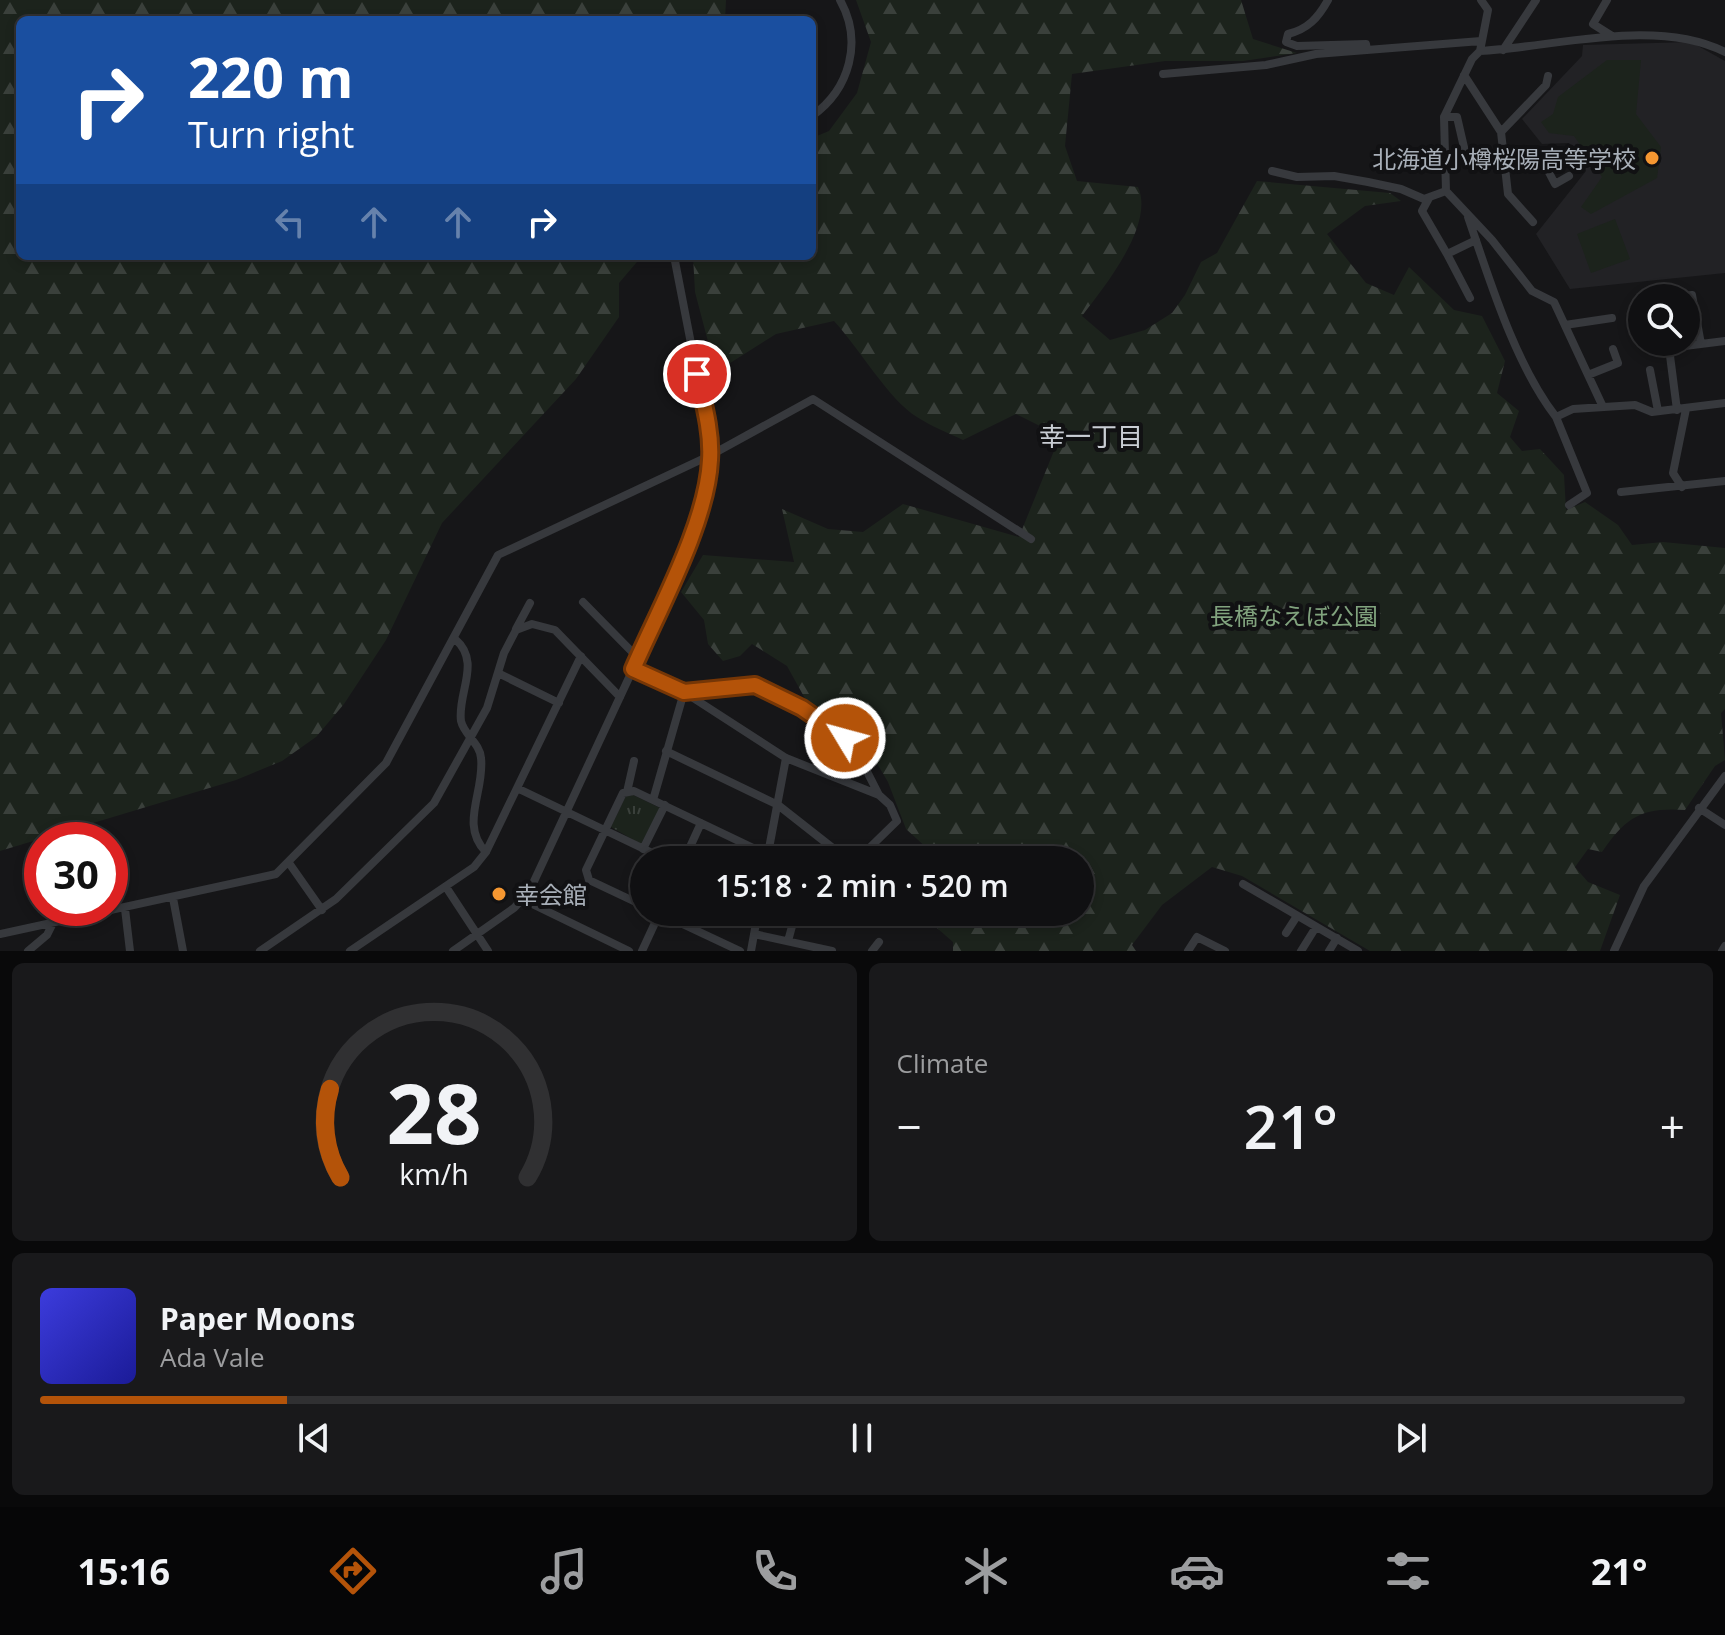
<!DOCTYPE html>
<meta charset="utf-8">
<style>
:root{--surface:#101012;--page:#19191b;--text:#f1f3f6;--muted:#9c9d9f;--line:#303032;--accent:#b45309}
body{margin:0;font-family:"Open Sans","Noto Sans JP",sans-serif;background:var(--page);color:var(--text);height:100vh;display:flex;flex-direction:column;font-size:30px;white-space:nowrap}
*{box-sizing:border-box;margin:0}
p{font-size:26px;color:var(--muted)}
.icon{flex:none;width:44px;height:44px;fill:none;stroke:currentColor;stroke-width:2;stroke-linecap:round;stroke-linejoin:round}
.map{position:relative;height:951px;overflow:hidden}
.drawer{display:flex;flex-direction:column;gap:12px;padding:12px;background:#09090a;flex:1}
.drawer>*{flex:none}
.top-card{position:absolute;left:16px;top:16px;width:800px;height:244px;border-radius:12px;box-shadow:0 4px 12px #0003,0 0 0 2px var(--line);background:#1a4fa0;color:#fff;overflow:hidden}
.tools{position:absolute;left:1628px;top:284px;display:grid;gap:16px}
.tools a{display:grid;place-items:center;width:72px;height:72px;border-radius:50%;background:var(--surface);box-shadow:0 4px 12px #0003,0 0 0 2px var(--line);font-size:40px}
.speed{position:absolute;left:24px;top:822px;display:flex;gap:16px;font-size:40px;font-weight:700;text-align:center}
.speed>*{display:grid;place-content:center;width:104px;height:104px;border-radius:50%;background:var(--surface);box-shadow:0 4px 12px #0003,0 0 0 2px var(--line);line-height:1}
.speed .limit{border:12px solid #d22;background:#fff;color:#111}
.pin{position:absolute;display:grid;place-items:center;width:68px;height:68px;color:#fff;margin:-34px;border:4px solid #fff;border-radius:50%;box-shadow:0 2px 8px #0007}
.me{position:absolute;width:88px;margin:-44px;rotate:307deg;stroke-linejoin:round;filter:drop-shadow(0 0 6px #0008)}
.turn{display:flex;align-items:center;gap:28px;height:168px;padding:0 40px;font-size:36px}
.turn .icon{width:104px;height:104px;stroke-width:2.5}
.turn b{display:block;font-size:56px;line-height:68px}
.lanes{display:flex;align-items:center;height:76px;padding:0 40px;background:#0003;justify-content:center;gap:40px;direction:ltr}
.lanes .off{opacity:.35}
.big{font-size:60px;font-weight:600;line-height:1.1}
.drawer .card{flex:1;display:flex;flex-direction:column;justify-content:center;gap:12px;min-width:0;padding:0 28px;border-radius:12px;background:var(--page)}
.drawer .dial{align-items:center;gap:0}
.dial svg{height:208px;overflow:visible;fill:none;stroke:var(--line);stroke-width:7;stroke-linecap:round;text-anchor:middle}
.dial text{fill:var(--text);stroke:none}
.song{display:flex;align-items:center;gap:24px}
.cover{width:96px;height:96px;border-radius:12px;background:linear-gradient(135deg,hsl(240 70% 55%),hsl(240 70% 35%))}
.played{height:8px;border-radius:4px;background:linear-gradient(90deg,var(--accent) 15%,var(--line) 15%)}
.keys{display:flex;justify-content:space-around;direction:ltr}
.heat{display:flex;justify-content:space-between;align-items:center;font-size:44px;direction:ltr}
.drawer .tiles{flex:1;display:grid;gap:12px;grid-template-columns:1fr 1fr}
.card:last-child{grid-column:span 2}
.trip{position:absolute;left:630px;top:846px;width:464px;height:80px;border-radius:40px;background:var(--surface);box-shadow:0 4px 12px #0003,0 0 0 2px var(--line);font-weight:600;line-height:80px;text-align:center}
.dock{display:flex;height:128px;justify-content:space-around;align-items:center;background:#060607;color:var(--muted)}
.dock .icon{width:56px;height:56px}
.dock .selected{color:var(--accent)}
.dock b{font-size:36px;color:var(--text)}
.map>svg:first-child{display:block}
.built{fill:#222225}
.grass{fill:url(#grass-tufts)}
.forest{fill:url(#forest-firs)}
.pitch{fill:#1c231c}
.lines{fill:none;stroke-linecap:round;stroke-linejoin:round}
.minor{stroke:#37393d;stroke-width:8}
.route-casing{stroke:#753606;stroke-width:20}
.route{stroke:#b45309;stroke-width:14}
.poi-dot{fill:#f59731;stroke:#111113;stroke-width:3}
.labels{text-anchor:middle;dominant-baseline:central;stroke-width:8;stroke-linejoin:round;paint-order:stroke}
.poi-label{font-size:24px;fill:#a8afb8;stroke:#111113;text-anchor:end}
.park-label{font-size:24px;fill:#81a37e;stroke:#111113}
.neighbourhood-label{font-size:26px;fill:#c9cdd4;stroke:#111113}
</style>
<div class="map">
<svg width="1725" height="951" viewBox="0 0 1725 951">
<defs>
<pattern id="grass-tufts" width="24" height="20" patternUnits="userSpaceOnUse" patternTransform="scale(2)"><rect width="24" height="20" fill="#1c231c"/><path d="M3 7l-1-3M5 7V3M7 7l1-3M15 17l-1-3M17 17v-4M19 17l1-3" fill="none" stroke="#3a403b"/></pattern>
<pattern id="forest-firs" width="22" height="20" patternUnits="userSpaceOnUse" patternTransform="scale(2)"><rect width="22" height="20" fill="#1c231c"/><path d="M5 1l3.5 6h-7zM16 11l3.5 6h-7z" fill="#3a403b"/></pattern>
</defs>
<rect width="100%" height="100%" fill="#161618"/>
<path class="built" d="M1691,42L1725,61V273L1570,289L1536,234L1586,171L1569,143L1542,144L1522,119L1582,56L1583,45Z"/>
<path class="grass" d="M633,795L660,808L641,844L611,827L626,796Z"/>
<path class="forest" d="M0,0H726L725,20H20V256H642L619,283V317L576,379L442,523L386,640L344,704L316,737L282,761L236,780L0,851Z
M856,0H1241L1253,39L1297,53L1243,61H1165L1072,74L1065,146L1077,181L1138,187C1155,225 1104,287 1082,316L1110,340L1145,330L1172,313L1185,295L1201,262L1217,253L1257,181L1390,193L1401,201L1365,206L1327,234L1366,283L1394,295L1409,267L1454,310L1482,316L1505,361L1497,393L1519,411L1510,437L1522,451L1540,449L1564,475L1566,510L1585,502L1618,525L1632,545L1663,542L1725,548V709L1721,713L1725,760L1715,766L1685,810C1642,807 1626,817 1602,852L1588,849L1575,867L1588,882L1620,895L1600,951H1370L1242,876L1212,867L1162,905L1132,945L1136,951H953V942L929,921L902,925V912H1080V860H933L928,849L906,829L888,782L866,745L807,702L787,666L752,644L740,656L723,661L708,644L704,620L681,592L703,555L794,562L782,509L828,529L863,532L903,504L1019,537L1060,436L1016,414L963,440C948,433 931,426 917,417C889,400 859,348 834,321L776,334L716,372L695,292L693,256H812V138L829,131L857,93L871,42Z"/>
<path class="pitch" d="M1607,60H1641L1636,114L1661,147L1657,178L1591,214L1581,207L1602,177L1574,136L1549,133L1541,122L1553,114L1558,97Z
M1615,219L1630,259L1591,273L1577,234Z"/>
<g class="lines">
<path class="minor" d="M1328,0C1318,18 1308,29 1288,34L1286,42L1297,46L1366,44L1367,50
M1481,0L1488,10L1480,51L1472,59L1444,117L1446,191L1492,240L1532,291L1554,302L1603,407
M1607,0L1593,24L1612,36
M1503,50L1536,0
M1480,51C1555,47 1656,17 1725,52
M1163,74L1266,65L1316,54L1481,41
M1464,75L1501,132L1508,194L1533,222
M812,116C850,89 863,41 840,0
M1444,117H1457L1466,156
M1501,132L1546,85L1548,76
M1506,161L1542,159L1555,184L1569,176
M1272,171L1297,177L1334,176L1368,182L1401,189L1424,199L1446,191
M1429,198L1422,211L1447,254
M1468,217C1490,281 1515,364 1556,417L1573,409L1635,405L1652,412L1725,403
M1686,296L1692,295L1701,344
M1470,298L1447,254L1476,240
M1565,325L1612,318
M1661,342L1669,348L1677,410
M1669,348L1725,341
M1650,370L1658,411
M1588,375L1618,363L1613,349
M1556,417L1587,493L1569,505
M1682,487L1673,473L1686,409
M1621,492L1725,481
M583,602L638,658
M516,629L530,603
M455,639C482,662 457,693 461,721C464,735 480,743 481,758C485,791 459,825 486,852
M633,669L684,692L786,758L879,795L890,805L897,821L857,860
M498,673L559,703
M666,751L778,805L848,860
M519,789L667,860
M627,792L634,761
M653,800L684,692L744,683L802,708L833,727L857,752L879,795
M1699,808L1725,825
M643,849L665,805
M767,859L786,758
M684,860L701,823
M905,860L907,857
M289,863L322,910
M1243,884L1358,951
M446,887L488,951
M173,898L183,951
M524,900L629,951
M644,906L589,880L586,870L623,793L634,791L768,855
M125,909L130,951
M657,912L740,951
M854,912L866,919
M1286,933L1297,916
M0,934L276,874L386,763L498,555L711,455L813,399L1031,539
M754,934L832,951
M788,941L794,919L801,912
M28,951L47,935L53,923
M260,951L336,899L434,803L487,708L504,653L516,630L532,624L555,630L620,697
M350,951L474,867L486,852L581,656
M453,951L514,908L529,892L633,669L696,523L708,484V431L674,256
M642,951L660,912
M751,951L758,912
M872,951L879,942
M1188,951L1197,937L1225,951
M1301,951L1316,927
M1329,951L1337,938
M1614,951L1644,886L1725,776
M1722,951L1725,946"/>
</g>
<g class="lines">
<defs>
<path id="route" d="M697,374C703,401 712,431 710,460C707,523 659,609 633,669L684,692L755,685L802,708L845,738"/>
</defs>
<use href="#route" class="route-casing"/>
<use href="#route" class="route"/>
</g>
<g class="poi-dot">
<circle cx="1652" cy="158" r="8"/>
<circle cx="499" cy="894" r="8"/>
</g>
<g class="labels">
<g class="poi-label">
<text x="1636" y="158">北海道小樽桜陽高等学校</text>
<text x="515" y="894" text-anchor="start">幸会館</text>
</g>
<g class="park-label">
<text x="1294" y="615">長橋なえぼ公園</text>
</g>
<g class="neighbourhood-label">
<text x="1091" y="436">幸一丁目</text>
</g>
</g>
</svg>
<div class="tools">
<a><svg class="icon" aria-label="search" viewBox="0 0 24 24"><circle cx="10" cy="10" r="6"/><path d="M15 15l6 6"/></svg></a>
</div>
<div class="speed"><div class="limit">30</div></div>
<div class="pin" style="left:697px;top:374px;background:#d93025"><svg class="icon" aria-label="arrive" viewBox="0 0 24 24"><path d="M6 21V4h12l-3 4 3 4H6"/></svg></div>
<svg class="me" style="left:845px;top:738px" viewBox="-20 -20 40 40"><circle r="17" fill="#b45309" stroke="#fff" stroke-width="3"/><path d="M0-11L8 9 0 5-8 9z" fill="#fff"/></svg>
<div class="trip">15:18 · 2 min · 520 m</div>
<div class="top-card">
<div class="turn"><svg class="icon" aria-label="right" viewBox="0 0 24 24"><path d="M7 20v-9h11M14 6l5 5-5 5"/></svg><div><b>220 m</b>Turn right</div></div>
<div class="lanes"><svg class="icon off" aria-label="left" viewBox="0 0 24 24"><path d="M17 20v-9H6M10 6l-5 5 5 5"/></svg><svg class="icon off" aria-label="ahead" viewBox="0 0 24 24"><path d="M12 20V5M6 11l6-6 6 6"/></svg><svg class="icon off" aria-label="ahead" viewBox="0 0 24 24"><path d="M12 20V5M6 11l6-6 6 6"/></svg><svg class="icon" aria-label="right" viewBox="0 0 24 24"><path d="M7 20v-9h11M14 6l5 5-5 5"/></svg></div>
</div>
</div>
<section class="drawer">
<div class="tiles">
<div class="card dial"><svg viewBox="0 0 100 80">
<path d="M14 69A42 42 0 1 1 86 69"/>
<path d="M14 69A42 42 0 0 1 10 35" stroke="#b45309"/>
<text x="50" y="56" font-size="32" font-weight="700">28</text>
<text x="50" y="72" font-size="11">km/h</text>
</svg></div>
<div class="card"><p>Climate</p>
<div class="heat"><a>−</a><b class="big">21°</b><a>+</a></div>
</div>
<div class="card">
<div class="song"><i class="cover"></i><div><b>Paper Moons</b><p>Ada Vale</p></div></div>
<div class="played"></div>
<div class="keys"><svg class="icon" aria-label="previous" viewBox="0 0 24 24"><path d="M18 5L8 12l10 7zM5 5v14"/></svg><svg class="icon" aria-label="pause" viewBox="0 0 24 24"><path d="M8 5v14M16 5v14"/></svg><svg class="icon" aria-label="next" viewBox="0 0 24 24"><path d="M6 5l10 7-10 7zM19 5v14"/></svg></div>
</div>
</div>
</section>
<nav class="dock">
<b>15:16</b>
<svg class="icon selected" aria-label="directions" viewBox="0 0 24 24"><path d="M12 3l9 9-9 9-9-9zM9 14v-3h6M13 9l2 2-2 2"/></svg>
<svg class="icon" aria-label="music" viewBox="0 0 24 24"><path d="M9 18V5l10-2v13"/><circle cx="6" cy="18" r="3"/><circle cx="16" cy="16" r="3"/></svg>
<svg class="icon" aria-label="phone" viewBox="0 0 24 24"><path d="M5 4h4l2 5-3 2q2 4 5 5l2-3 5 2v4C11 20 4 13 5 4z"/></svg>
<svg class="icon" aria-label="climate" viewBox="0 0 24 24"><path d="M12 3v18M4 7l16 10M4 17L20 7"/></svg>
<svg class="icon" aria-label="car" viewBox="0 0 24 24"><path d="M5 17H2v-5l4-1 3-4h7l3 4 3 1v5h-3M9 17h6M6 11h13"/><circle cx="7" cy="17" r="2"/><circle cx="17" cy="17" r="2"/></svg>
<svg class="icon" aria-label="filters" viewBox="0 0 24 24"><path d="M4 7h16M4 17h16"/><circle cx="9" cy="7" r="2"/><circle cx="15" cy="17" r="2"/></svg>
<b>21°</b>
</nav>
